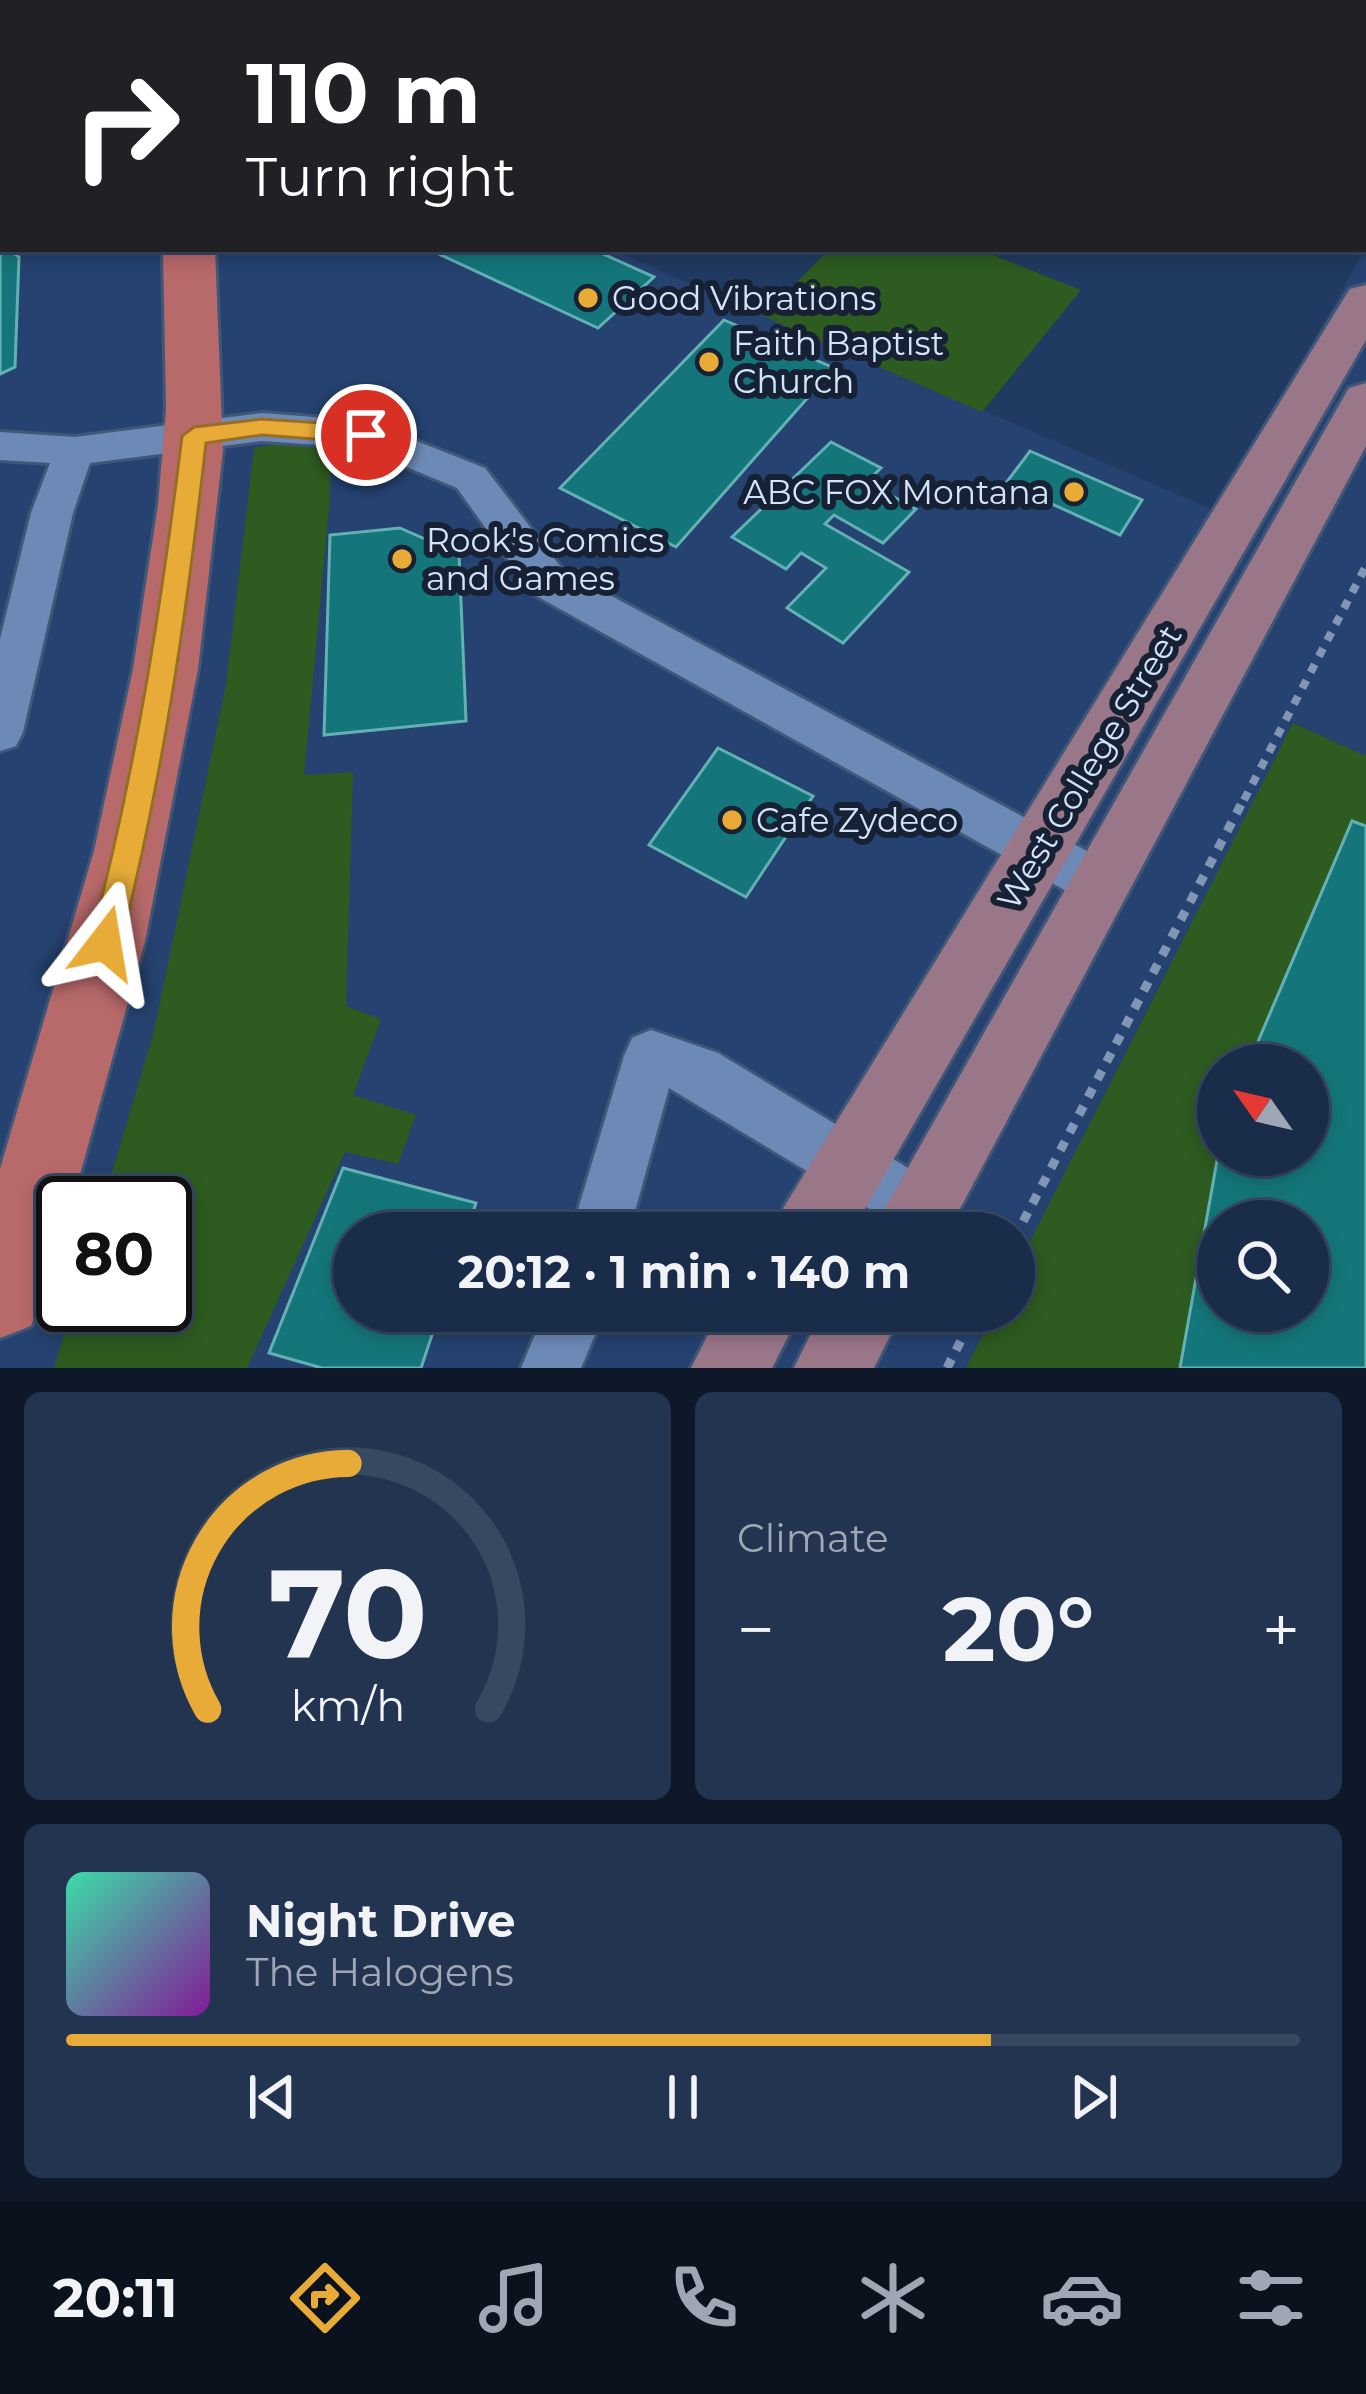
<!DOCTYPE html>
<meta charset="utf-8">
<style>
:root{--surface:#192c49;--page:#223450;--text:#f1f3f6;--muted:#9fa7b4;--line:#374861;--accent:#e8ab37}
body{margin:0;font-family:Montserrat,sans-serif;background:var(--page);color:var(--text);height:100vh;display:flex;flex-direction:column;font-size:45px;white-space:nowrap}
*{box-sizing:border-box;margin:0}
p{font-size:39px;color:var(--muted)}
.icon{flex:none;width:66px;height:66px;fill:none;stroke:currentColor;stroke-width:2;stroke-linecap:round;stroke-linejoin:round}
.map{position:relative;height:1368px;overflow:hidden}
.side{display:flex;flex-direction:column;gap:24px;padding:24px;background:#0e1828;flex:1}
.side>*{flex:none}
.hud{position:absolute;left:0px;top:0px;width:1368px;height:252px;box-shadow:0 6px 18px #0003,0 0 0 3px var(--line);background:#202124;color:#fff;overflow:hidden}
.needle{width:78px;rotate:304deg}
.tools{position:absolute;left:1197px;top:1044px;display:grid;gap:24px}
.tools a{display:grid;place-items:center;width:132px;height:132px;border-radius:50%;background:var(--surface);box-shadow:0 6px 18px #0003,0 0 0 3px var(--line);font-size:60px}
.speed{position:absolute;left:36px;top:1176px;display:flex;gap:24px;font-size:60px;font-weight:700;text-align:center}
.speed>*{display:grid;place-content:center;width:156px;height:156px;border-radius:50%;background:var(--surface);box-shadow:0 6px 18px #0003,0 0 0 3px var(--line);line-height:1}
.speed .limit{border:6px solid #111;border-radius:18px;background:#fff;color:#111}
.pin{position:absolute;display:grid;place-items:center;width:102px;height:102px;color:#fff;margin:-51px;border:6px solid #fff;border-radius:50%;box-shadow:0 3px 12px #0007}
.me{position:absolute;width:132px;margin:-66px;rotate:14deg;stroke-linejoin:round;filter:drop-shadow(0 0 9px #0008)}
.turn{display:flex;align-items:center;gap:42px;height:252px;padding:0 48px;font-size:54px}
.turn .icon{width:156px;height:156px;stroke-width:2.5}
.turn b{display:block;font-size:84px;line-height:102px}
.big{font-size:90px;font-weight:700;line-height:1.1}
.side .widget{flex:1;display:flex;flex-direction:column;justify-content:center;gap:18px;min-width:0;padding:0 42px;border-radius:18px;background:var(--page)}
.side .dial{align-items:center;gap:0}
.dial svg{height:312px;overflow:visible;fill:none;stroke:var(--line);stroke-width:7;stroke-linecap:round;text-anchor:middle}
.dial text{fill:var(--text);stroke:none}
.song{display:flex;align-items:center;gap:36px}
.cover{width:144px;height:144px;border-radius:18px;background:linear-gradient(135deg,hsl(160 70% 55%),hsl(290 70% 35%))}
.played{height:12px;border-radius:6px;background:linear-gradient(90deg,var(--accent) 75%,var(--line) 75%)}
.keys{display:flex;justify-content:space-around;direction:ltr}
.heat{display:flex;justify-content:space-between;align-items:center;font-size:66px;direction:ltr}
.side .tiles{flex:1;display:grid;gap:24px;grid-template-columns:1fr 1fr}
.widget:last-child{grid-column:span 2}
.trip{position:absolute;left:333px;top:1212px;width:702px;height:120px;border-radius:60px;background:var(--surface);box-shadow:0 6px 18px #0003,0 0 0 3px var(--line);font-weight:700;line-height:120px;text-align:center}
.dock{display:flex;height:192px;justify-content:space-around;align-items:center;background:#0a121d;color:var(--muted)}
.dock .icon{width:84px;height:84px}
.dock .selected{color:var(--accent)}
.dock b{font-size:54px;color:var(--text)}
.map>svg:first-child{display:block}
.built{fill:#254270;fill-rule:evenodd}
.green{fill:#2d5b20}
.building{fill:#14767a;stroke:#64b1b5;stroke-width:3;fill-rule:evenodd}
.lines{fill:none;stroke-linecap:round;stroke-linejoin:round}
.minor-casing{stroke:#415778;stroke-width:6}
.major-casing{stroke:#415778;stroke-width:6}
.highway-casing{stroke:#415778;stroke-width:6}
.path-far1{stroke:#8196b5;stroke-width:8;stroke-dasharray:9 9;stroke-linecap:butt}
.path{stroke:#8196b5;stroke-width:9;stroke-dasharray:10 10;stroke-linecap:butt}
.minor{fill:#6d8ab7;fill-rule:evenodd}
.major{fill:#9a7689;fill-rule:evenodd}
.highway{fill:#b8696a;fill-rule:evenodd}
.route{fill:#e8ab37;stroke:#976f24;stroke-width:3}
.poi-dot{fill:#e8ab37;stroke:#162134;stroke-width:4.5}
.labels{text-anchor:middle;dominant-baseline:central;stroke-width:12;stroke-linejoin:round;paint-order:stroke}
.poi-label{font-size:33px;fill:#d3e3fc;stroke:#162134;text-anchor:start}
.street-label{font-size:33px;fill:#d3e3fc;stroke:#162134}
</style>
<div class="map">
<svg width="1366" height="1368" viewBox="0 0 1366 1368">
<rect width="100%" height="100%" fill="#213a61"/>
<path class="built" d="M0,0H561L3,3V249H610L1218,512L1366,247V1368H0ZM1218,1065H1308V1155H1218ZM63,1203H165V1305H63ZM1218,1221H1308V1311H1218ZM354,1233H1014V1311H354Z"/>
<path class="green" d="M830,249H978L1081,290L982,412L763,316Z
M316,437L331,453L330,498L304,775L353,772L346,1006L381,1019L353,1095L416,1115L398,1164L345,1152L247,1368H54L73,1305H165V1203H103L154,1031L226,684L254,448Z
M1293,723L1366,756V826L1352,822L1248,1065H1218V1155L1180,1368H966L995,1311H1014V1273Z"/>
<path class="building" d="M0,244L19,257L15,367L0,374Z
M428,249H592L654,277L598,328Z
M724,320L834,368L676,547L560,488Z
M831,442L881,468L867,482L916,509L883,543L834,515L825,524L909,572L843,643L787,608L826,568L801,553L786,569L732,537Z
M1030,451L1142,500L1120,535L1006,483Z
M400,528L459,554L466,721L324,735L330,535Z
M718,748L813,796L746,897L649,845Z
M1352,821L1366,826V1368H1180L1218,1155H1308V1065H1248ZM1218,1221H1308V1311H1218Z
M343,1168L476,1203L466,1233H354V1311H440L421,1368H322L269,1353Z"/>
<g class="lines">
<defs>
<path id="minor" d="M405,0H441L443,3H407Z
M1056,0H1093L1095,3H1058Z
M1365,89H1366V108H1365Z
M262,413L366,421L485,468L563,570L1115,866L1122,882L1115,898L1097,904L1079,898L533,594L457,488L361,448L262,441L90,463L73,513L23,732L16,746L0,751V639L31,513L50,463L0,460V432L75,437Z
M651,1030L718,1053L941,1188L950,1208L941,1228L929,1233L901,1228L669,1088L629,1233H571L624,1056L632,1038Z
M545,1311H605L581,1368H521Z"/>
<path id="major" d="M1366,285V340L851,1233H774L784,1207L1343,300L1350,289Z
M1366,383V446L947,1233H871L1342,400L1349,388Z
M720,1311H801L772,1368H691Z
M822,1311H902L874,1368H794Z"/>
<path id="highway" d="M161,0H203L204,3H160Z
M163,249H215L223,450L198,669L145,941L72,1203H63V1233L31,1326L0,1338V1169L94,851L133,669L158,505L166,409Z"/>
</defs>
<use href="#minor" class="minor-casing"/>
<use href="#major" class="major-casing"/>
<use href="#highway" class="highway-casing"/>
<path class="path-far1" d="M1244,800L1366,566"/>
<path class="path" d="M1014,1239L1245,797
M947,1368L976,1311"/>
<use href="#minor" class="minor"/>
<use href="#major" class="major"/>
<use href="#highway" class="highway"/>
</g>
<path class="route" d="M262,419L366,426L378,435L366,443L262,435L206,443C187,613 163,777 121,943L116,953L105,957L94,953L90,943C135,775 161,608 182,436L194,427Z"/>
<g class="poi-dot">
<circle cx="588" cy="298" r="12"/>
<circle cx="709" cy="362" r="12"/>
<circle cx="1074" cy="492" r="12"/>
<circle cx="402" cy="559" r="12"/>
<circle cx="732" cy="820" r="12"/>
</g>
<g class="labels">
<g class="poi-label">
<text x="612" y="298">Good Vibrations</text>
<text x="733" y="343">Faith Baptist<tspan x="733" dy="38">Church</tspan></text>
<text x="1050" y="492" text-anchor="end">ABC FOX Montana</text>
<text x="426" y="540">Rook's Comics<tspan x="426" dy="38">and Games</tspan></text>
<text x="756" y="820">Cafe Zydeco</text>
</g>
<g class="street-label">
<text transform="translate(1089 767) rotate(-59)">West College Street</text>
</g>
</g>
</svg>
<div class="tools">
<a><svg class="needle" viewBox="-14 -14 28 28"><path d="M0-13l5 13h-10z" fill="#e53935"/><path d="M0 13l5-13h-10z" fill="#9fa7b4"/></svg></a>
<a><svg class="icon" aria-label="search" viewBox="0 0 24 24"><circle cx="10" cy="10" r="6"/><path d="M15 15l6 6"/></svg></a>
</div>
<div class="speed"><div class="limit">80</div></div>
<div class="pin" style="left:366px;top:435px;background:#d93025"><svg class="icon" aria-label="arrive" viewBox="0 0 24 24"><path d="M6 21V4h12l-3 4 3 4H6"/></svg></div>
<svg class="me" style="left:105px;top:943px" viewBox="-20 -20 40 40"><path d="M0-17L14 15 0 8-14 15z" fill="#e8ab37" stroke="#fff" stroke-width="4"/></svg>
<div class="trip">20:12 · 1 min · 140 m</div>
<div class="hud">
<div class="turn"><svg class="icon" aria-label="right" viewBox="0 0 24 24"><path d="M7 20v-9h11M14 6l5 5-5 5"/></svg><div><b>110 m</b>Turn right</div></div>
</div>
</div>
<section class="side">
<div class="tiles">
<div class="widget dial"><svg viewBox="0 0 100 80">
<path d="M14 69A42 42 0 1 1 86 69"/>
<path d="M14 69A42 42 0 0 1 50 6" stroke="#e8ab37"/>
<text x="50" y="56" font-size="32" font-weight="700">70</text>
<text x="50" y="72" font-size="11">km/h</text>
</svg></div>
<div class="widget"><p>Climate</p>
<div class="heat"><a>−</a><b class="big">20°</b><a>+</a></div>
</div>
<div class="widget">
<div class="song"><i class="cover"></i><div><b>Night Drive</b><p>The Halogens</p></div></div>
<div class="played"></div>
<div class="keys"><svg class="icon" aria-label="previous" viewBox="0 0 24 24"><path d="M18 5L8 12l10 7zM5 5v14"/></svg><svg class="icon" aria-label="pause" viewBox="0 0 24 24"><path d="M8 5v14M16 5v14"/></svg><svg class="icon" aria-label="next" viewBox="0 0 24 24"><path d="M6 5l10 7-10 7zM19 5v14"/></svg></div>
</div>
</div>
</section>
<nav class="dock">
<b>20:11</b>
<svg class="icon selected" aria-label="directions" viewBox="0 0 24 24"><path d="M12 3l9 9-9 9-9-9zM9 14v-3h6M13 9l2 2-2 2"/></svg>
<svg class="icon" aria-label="music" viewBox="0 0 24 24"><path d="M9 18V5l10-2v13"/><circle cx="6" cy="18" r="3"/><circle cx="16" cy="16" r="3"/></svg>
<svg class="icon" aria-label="phone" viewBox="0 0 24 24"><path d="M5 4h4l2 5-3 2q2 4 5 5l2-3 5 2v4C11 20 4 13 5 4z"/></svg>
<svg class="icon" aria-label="climate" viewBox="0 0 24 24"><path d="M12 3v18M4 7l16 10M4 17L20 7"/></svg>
<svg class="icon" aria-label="car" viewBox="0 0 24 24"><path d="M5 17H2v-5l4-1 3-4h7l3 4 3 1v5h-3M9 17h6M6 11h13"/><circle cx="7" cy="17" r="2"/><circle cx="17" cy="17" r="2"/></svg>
<svg class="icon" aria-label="filters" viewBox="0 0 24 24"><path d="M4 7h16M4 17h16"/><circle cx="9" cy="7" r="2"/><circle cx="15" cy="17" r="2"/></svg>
</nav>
